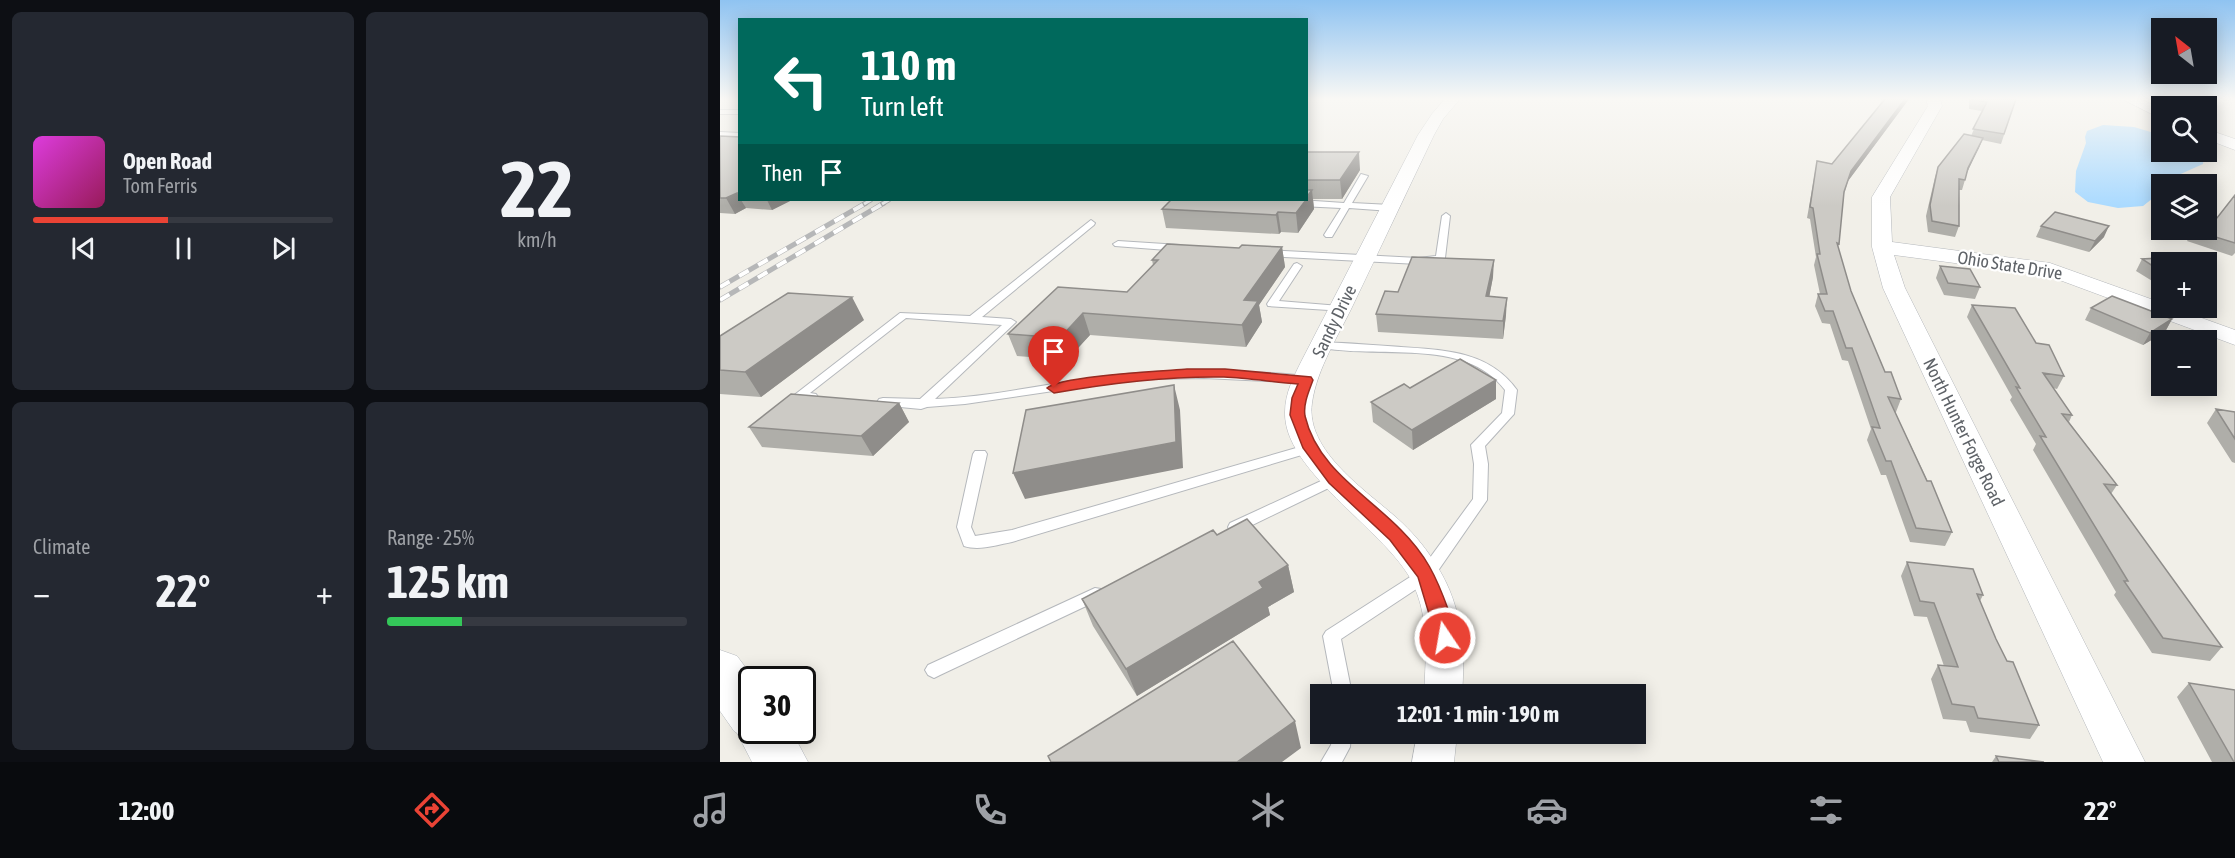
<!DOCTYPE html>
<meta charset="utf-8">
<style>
:root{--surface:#171b24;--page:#242831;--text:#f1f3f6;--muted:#9ea1a6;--line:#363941;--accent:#ea4335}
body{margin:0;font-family:"Asap Condensed",sans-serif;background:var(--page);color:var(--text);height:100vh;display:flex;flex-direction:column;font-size:22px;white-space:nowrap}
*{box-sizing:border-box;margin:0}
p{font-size:20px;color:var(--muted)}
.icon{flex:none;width:33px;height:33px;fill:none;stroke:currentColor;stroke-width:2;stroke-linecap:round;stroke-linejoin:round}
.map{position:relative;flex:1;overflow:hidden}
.sheet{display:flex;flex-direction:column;gap:12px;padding:12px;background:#0d0f14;width:720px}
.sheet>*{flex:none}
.banner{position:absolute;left:18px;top:18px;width:570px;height:183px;border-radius:0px;box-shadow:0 3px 15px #0003;background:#00695c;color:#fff;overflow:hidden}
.needle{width:39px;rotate:329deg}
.controls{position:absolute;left:1431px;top:18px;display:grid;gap:12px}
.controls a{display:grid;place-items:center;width:66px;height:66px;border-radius:0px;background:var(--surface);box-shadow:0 3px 15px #0003;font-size:30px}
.speed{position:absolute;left:18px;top:666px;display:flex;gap:12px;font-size:30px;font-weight:700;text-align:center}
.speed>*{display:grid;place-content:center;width:78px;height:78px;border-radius:50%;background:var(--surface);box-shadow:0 3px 15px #0003;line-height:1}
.speed .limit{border:3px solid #111;border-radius:9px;background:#fff;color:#111}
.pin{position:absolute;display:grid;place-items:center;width:51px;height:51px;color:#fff;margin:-62px -26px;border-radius:50% 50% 50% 0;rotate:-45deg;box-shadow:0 0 6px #0007}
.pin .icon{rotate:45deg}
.me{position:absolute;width:66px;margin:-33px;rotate:348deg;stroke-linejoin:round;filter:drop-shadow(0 0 4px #0008)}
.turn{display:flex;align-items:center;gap:21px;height:126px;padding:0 24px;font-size:27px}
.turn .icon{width:78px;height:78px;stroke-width:2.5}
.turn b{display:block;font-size:42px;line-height:51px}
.then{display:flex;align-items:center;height:57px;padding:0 24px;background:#0003;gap:12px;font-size:22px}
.big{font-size:45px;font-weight:700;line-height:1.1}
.sheet .widget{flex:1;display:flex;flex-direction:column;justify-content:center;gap:9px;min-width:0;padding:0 21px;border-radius:9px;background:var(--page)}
.sheet .dial{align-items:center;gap:0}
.dial b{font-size:78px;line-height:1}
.song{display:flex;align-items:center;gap:18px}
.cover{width:72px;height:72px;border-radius:9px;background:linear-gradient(135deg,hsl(300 70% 55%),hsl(330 70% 35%))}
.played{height:6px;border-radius:3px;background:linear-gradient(90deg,var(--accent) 45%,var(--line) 45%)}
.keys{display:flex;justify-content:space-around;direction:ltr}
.heat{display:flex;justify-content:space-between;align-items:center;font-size:33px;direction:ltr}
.charge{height:9px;border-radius:4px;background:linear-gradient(90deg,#34c759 25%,var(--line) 0)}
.sheet .tiles{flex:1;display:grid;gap:12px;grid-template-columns:repeat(2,1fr)}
.trip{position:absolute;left:590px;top:684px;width:336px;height:60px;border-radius:0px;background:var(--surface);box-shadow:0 3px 15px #0003;font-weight:700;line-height:60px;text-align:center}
.menu{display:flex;height:96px;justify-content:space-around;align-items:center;background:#090b0e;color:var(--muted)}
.menu .icon{width:42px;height:42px}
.menu .on{color:var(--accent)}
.menu b{font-size:27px;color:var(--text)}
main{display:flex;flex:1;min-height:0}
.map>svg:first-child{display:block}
.water{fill:#aadaff}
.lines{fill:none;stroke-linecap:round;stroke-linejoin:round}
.lane-casing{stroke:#b5b8bc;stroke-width:2}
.street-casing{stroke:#b5b8bc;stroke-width:1}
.secondary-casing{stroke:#b6babf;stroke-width:1}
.path{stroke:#9cc7a9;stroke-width:2;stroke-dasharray:4 1.5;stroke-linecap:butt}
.lane{fill:#fff;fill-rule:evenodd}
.street{fill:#fff;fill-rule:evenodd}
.secondary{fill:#fff;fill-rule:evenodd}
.rail-far1-casing{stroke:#b6b7b8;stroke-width:4.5}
.rail-casing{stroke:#b6b7b8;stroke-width:5}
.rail-far1{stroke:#fff;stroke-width:3;stroke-dasharray:8;stroke-linecap:butt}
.rail{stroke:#fff;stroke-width:4;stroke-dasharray:11;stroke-linecap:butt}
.wall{fill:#afaea9}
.shaded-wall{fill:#8f8d8a}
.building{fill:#cccac5;stroke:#8f8d8a;stroke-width:1.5}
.route{fill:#ea4335;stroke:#982c22;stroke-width:1.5}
.labels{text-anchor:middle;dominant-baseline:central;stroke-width:4.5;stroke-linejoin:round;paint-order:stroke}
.street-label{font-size:18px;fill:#5f6368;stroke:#fff}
</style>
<main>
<section class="sheet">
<div class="tiles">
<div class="widget">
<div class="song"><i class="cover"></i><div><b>Open Road</b><p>Tom Ferris</p></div></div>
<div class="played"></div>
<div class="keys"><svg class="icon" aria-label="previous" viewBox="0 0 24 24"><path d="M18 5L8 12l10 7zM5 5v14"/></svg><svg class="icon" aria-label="pause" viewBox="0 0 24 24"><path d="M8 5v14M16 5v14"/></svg><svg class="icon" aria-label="next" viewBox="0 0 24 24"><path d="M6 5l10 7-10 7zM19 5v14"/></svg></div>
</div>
<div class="widget dial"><b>22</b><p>km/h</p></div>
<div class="widget"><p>Climate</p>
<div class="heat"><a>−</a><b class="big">22°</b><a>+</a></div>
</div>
<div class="widget"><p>Range · 25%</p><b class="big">125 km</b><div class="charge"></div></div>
</div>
</section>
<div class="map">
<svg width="1515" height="762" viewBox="0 0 1515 762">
<rect width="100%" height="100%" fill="#f1efe8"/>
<path class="water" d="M1383,125L1414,127L1441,135L1442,152H1481L1484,153L1483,164L1445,181L1438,194L1423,206L1398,208L1368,202L1355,192L1356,171L1366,143L1365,137L1367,131Z"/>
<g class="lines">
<defs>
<path id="lane" d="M0,110H20V114H0Z
M0,132L20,133V137L0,136Z
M641,174L648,176L632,203L671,205L675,208L671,211L629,208L612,237H606L604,235L621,208L580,206L576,203L580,200L624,203Z
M726,213L730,216L725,258L720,261L698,264L546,256L541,253L546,250L698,258L716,256L722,216Z
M371,220L375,223L374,225L262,317L291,319L296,322L215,399C270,397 324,384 379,377C428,370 477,370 526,372C547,373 570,373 590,377L592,380L590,383L484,378L433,379L381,384L245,404L207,407L201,409L159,405L157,402L159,399L163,398L200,399L282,325L186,318L90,393L96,394L98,397L96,400H79L73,396L180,313L250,316Z
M398,241L460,245L465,248L460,251L395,246L393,244Z
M577,263L582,266L559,301L620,306L625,309L624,311L548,306L547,304L574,264Z
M602,342C628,343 654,345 681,347C725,350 769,351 797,390L794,414L765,446L768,464L767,500L713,578L621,639L632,694H614L603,636L606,631L701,570L753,499L754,464L751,445L782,413L785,390C745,336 656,360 598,347L596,345Z
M590,444L595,445L597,448L595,451L292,542C277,545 259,551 244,546L237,527L253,454L255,451H265L267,454L251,527L255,536L292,530Z
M614,475L619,477L621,480L619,483L520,531L515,532L510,531L508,527L510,523Z
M375,588L381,589L383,594L381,599L220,675L214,678L208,675L205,670L208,665Z
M613,734H631L630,747L622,762H601L611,745Z"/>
<path id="street" d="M725,99H740L723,119L714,135C687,191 661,247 634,303C619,335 597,368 592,403C585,451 647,491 678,519C691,531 703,544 713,560C741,600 746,646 742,694H704C706,654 710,615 690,578C662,528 563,470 565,412C565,393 574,376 582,360L698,135L712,114Z
M1206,99H1220L1222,106L1170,197L1172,242L1330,263L1442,303V308H1454L1515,330V345L1326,275L1174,255L1185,288L1425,762H1383L1163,288L1152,247V197L1208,106Z
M1402,99H1420L1442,109V119Z
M1486,129L1515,139V150L1486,139Z
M697,734H737L734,762H692Z"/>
<path id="secondary" d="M0,650L17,656L35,680H32V730H71L88,762H32L17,733L14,731L0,711Z"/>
</defs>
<use href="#lane" class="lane-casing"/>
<use href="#street" class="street-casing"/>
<use href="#secondary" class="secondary-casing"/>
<path class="path" d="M1448,102L1510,99"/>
<use href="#lane" class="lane"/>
<use href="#street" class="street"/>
<use href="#secondary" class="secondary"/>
<defs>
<path id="rail-far1" d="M144,204L151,200
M162,204L169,200"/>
<path id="rail" d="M0,287L146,203
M0,300L164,203"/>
</defs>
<use href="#rail-far1" class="rail-far1-casing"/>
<use href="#rail" class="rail-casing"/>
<use href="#rail-far1" class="rail-far1"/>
<use href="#rail" class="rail"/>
</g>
<path class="wall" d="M1158,99H1189L1128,181L1124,194L1118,248L1131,291L1165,372L1181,399L1176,412H1175L1232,532L1225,546L1190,542L1166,475H1161L1147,440L1151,429L1128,361L1122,360L1110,324L1102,323L1095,306L1098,294H1100L1094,265L1096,257L1090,219L1087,218L1097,161L1112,164L1164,101Z
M1249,99H1296L1281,144L1262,140L1247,173L1242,190H1239V226L1235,237L1208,232L1206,216L1215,177L1218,167L1251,136L1262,111L1249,109Z
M0,136L20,137V200H72L52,210L26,208L15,214L0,213Z
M586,152L640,170L622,199H593L594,209L578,233L561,232L559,234L446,228L442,209L586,200Z
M1515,195V253L1512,256L1467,241L1473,230L1497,218Z
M1321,226L1384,237L1369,252L1316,237Z
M562,247L565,267L539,305L542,322L526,347L370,335L347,360L297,356L288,334L407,292L433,265L432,260L519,248Z
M1422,259L1442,262V287L1416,271Z
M1220,266L1260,287L1255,299L1224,295L1216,278Z
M1486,270L1492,273L1486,283Z
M773,277L769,297L786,315L783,339L658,332L656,314L678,292Z
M1252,305L1316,343L1344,376L1337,389L1333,388L1352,415L1349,422L1397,485L1391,494L1502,647L1490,661L1432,653L1394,595L1396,592L1313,450L1316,444L1290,400L1292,397L1247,317Z
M1371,308L1452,319L1445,332L1423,345L1365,320Z
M144,320L41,397L0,394V336Z
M776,380V399L693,450L653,422L651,402L690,388Z
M179,403L189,422L153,456L42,447L29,427Z
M1496,409L1515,412V463L1512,462L1487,423Z
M497,535L568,565L574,592L548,607L550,615L417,696L373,626L362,599Z
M1187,562L1263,595L1260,601L1276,639L1319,725L1310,739L1250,732L1246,721L1223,719L1211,679L1218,665L1224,666L1207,617L1194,616L1181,576Z
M1469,683L1515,762H1492L1457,697Z
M1276,756L1324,762H1272Z"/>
<path class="shaded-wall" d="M1185,99H1189L1128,181L1131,171Z
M1263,138L1259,148L1244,178L1248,168Z
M639,152L640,170L622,199L620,180Z
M592,190L594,209L578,233L576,213L586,200Z
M17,193L20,197V200H21L26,208L15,214L6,198Z
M47,200H72L52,210Z
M558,212L561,232L559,234L556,215Z
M1389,226L1384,237L1369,252L1375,241Z
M562,247L565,267L539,305L542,322L526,347L522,325L524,300Z
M774,260L773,277L766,314V296Z
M132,297L144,320L41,397L25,372Z
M787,298L786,315L783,339V321Z
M363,313L370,335L347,360L340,338Z
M1452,319L1445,332L1423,345L1430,333Z
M776,380V399L693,450L692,430Z
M454,385L460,410L463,468L305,499L293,473Z
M179,403L189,422L153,456L141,436Z
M568,565L574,592L548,607L550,615L417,696L406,669L539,582Z
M575,721L581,748L562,762H517Z"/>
<path class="building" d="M1165,99H1185L1131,171L1124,192L1119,244L1117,243L1131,291L1165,372H1171L1181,399L1168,397L1207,481H1211L1232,532L1196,528L1171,461H1166L1152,427L1160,428L1132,348H1126L1113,311H1105L1098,294H1107L1097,254H1100L1093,208L1090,207L1097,161L1112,164Z
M1252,99H1296L1284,134L1253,129L1267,102L1252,100Z
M1244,134L1263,138L1248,168L1245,180L1239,179V226L1212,221L1210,205L1218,167Z
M0,136L20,137V193H17L6,198H0Z
M586,152H639L620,180H586Z
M586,190H592L586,198Z
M1515,195V243L1473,230H1486V223L1497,218Z
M451,200H586L576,213L558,212L556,215L442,209Z
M1335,212L1389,226L1375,241L1321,226Z
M447,244L519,248L522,245L562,247L524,300L538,301L522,325L363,313L340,338L288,334L338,287L407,292L438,260H432Z
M692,257L774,260L766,296L787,298L783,321L656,314L665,291L678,292Z
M1462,257L1473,262H1442V272L1422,259Z
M1220,266L1250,269L1260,287L1228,283Z
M68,293L132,297L25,372L0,370V336Z
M1392,296L1452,319L1430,333L1371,308Z
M1252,305L1295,308L1316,343L1329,345L1344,376L1323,373L1352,415L1342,414L1397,485L1384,484L1502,647L1443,638L1404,581H1408L1320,436L1326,437L1296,387L1300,388Z
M740,359L776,380L692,430L651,402L684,384L690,388Z
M454,385L456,442L293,473L306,410Z
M71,394L179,403L141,436L29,427Z
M1496,409L1515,412V439Z
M527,519L568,565L539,582L543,588L406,669L362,599L493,530L497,535Z
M1187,562L1253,569L1263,595L1257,594L1276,639L1287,661L1293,662L1319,725L1258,718L1254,707L1232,704L1218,665L1238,667L1214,603L1200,601Z
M513,641L575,721L517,762H331L328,756Z
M1469,683L1515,690V762H1514Z
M1276,756L1324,762H1279Z"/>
<linearGradient id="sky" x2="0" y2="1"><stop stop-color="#8fc3f1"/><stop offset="0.48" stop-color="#f9f8f5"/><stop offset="1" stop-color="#f9f8f5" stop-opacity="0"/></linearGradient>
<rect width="1515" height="206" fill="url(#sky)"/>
<path class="route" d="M467,369H505L591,377L593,380C589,391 583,404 585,416C597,468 647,495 681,530C706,555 716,576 728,609C732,620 738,633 732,644L725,646L718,644L698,577L670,540L609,483L583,448L570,415L572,398L578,384C553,382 528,378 504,377C447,376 390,383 334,393L327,388C340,376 443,371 467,369Z"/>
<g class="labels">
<g class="street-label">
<text transform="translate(1290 265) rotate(9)">Ohio State Drive</text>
<text transform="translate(614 321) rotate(-64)">Sandy Drive</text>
<text transform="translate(1244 432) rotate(64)">North Hunter Forge Road</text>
</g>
</g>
</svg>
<div class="controls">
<a><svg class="needle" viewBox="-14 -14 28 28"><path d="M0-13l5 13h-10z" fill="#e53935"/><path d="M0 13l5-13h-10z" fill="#9ea1a6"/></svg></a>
<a><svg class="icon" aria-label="search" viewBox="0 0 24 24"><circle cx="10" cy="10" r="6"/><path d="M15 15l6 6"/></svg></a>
<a><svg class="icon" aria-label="layers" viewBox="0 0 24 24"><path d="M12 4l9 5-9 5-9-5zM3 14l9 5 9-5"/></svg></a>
<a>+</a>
<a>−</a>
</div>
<div class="speed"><div class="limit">30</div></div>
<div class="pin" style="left:334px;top:388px;background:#d93025"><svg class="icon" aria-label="arrive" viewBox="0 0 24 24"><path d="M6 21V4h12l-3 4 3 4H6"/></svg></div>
<svg class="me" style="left:725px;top:638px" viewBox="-20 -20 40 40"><circle r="17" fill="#ea4335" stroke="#fff" stroke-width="3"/><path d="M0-11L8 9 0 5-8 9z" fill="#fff"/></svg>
<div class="trip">12:01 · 1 min · 190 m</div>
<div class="banner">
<div class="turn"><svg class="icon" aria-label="left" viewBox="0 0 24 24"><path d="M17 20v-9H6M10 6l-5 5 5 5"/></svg><div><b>110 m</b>Turn left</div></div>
<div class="then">Then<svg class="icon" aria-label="arrive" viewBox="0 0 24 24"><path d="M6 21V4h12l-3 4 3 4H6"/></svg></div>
</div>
</div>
</main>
<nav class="menu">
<b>12:00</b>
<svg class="icon on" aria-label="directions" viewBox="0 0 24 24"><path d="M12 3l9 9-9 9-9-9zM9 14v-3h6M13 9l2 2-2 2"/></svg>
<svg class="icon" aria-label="music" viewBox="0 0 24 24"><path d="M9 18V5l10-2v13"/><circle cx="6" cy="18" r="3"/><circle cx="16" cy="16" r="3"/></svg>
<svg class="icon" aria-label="phone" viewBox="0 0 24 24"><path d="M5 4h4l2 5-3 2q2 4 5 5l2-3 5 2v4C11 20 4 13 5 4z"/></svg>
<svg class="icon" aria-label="climate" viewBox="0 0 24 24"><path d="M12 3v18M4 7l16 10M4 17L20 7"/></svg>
<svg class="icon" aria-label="car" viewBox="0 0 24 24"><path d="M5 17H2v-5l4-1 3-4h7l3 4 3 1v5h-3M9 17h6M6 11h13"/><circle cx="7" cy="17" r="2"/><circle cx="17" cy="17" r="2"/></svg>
<svg class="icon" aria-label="filters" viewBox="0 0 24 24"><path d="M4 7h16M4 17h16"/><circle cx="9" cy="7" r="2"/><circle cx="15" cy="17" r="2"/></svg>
<b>22°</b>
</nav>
